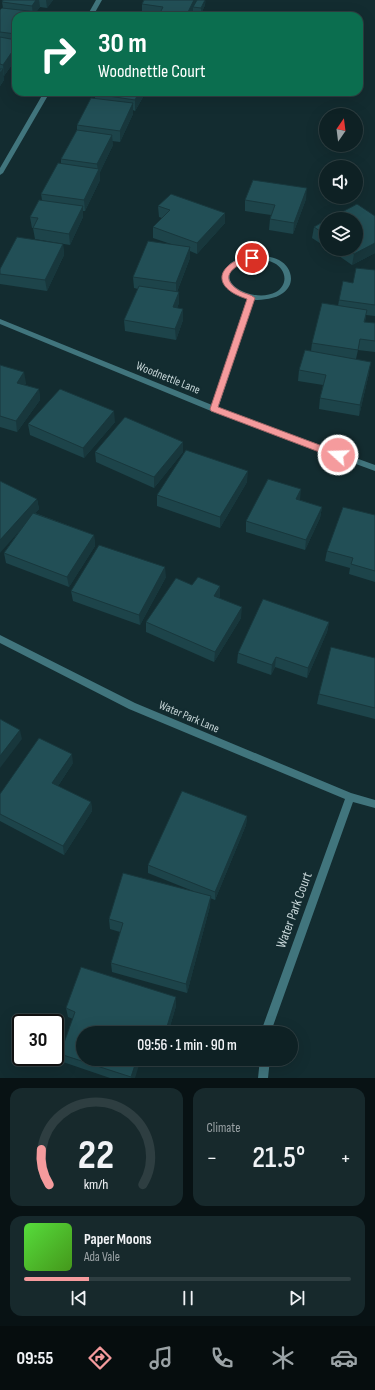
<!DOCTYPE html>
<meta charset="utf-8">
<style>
:root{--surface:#0e2124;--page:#17292c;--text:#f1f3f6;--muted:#9ba3a6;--line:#2e3e41;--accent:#f59b9d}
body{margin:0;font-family:"Sofia Sans Condensed",sans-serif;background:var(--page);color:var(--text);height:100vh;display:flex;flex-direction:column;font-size:15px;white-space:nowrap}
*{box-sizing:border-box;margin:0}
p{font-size:13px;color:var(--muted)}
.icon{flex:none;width:22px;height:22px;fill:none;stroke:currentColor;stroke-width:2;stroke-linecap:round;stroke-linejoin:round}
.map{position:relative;height:1078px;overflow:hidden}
.sheet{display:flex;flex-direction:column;gap:10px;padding:10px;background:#081214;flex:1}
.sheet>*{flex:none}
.banner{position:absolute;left:12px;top:12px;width:351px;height:84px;border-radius:12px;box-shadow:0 4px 16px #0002,0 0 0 1px var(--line);background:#0b6e4f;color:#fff;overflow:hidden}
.needle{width:26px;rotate:14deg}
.tools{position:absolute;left:319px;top:108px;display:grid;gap:8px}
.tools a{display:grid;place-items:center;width:44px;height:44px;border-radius:50%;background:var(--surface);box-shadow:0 4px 16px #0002,0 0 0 1px var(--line);font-size:20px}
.speed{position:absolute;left:12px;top:1014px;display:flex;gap:8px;font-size:20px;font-weight:700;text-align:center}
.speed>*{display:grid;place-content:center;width:52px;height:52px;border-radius:50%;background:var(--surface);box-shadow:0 4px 16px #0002,0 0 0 1px var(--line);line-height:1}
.speed .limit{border:2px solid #111;border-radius:6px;background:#fff;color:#111}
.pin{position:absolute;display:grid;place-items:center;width:34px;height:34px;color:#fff;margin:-17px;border:2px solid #fff;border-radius:50%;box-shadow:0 1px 4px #0007}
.me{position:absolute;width:44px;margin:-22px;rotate:290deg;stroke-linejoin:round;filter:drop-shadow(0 0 3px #0008)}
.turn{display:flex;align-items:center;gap:14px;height:84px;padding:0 20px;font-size:18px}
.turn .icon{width:52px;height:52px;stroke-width:2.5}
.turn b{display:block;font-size:28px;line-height:34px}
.big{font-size:30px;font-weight:600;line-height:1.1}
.sheet .tile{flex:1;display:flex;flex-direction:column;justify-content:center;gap:6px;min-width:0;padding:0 14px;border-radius:12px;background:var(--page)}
.sheet .dial{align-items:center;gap:0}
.dial svg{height:104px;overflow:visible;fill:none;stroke:var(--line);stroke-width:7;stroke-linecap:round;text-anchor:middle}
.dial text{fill:var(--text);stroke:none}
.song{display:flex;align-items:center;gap:12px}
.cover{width:48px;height:48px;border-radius:6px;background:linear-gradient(135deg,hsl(110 70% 55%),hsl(100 70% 35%))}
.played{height:4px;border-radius:2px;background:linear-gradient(90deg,var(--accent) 20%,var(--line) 20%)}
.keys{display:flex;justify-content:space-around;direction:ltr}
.heat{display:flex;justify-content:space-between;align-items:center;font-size:22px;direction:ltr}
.sheet .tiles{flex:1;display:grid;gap:10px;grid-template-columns:1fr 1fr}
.tile:last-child{grid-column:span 2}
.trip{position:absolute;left:76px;top:1026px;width:222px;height:40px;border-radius:20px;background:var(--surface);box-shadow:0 4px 16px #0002,0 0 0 1px var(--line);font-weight:600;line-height:40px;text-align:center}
.tabs{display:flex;height:64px;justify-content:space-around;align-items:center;background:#060d0e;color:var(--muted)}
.tabs .icon{width:28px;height:28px}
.tabs .selected{color:var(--accent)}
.tabs b{font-size:18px;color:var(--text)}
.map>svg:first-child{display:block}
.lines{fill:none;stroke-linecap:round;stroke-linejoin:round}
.street{fill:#41757d;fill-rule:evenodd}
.wall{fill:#1d444a}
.shaded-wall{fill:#18373c}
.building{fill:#224f56;stroke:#18373c}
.route{fill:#f59b9d;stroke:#9f6566}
.labels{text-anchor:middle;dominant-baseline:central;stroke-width:4;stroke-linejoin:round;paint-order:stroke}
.street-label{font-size:12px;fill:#c6d5d7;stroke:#132c30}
.near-street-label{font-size:14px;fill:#c6d5d7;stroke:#132c30}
</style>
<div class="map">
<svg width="375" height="1078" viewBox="0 0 375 1078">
<rect width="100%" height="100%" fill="#132c30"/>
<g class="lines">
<path class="street" d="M96,0H102L93,16H87Z
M44,92H50L3,173L0,175V168Z
M252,255C261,256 271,256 279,260C292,267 296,284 283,293C275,299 263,300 254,300L218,408L375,465V471L211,411L0,324V319L212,405L247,299C244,297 239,296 236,294C222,286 219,270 234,261C239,258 246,257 252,255ZM253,259C259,260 268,259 274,263C286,269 289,284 276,292C254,304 211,282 238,265C242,262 248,261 253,259Z
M0,635L135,703L351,793L375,800V808L353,802L273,1026L272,1033H262L263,1026L345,799L129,709L0,643Z
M260,1059H270L268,1078H258Z"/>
</g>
<path class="wall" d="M3,0H53L47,8L40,7L36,12L16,16V59L4,76L3,75L4,80L0,86V10L3,8L2,2Z
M142,4L205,5L201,14L193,12L191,16H137L142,14Z
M96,92H146L135,111L133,110V114L120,142L112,141L113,145L100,172V180L85,211H83V217L70,245L35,239L33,228H32L30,217L42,200L41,194L61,164V159L77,130V125L95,98V94Z
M306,199L293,234L269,230L270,219L271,215L245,211V200Z
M158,206L225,213V223L197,254L190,251V258L177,292L179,303L177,308L183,309V320L176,340L125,331L124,320L138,289L134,288L133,277L171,244L153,238V227L162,218L159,217Z
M375,216V253L352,265L329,249H356Z
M326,220V247L312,238L314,227Z
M63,244L64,255L47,291L0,284V269Z
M375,270V316L366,315L365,322L375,323V352L358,350L356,359L369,373L359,416L319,409L320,398L323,385L298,381L299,370L311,351L312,343L338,306L339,300L353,283Z
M0,365L26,383L25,385L39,389L40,400L17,432L0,427Z
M115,422L84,458L30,435L28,424Z
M95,452H183L154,488L96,462Z
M247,482L220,528L157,506V495Z
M37,499L39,509L35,513L94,535L95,546L69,587L6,563L4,553L20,530Z
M300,500L322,507L320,518L305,550L246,532V521Z
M375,515V582L349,574L350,568L325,561L327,551Z
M166,577L140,625L73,601L71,591Z
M192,585L220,596L219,598L241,618L214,662L146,632V622Z
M329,622L327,632L307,678L275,667L271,675L237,663L238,653Z
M375,658V719L317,704L319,694Z
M73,763L58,786L91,802L92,811L64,855L0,821V794Z
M247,816L246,825L215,900L210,898V906L187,993L112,972L111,963L120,932L110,929L109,919L193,891L148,873V865Z
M176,1006L168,1033H83L135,1078H110L63,1062L60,1054L73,1019L68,1017L66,1008Z"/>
<path class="shaded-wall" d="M36,0H39L40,7L33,16L32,6Z
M46,0H53L47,8Z
M194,0H198L193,7V12L191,16H186Z
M206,0L205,5L201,14V8Z
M16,46V59L4,76L3,65Z
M3,69L4,80L0,86V73Z
M139,92H146L135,111V100Z
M133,103V114L120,142V131Z
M112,135L113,145L100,172V180L85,211L84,200L98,172L97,164Z
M307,188L306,199L293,234L294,223Z
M83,206V217L70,245L69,234Z
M225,213V223L197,254V243Z
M375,243V253L352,265L354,254Z
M63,244L64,255L47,291L45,280Z
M190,247V258L176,294V283Z
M179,292V303L173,318V307Z
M183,309V320L176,340L175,329Z
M371,362L369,373L359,416L360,405Z
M24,372L26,383L19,394L17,383Z
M39,389L40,400L17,432L16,421Z
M114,411L115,422L84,458L83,448Z
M183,442V452L154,488V477Z
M248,471L247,482L220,528V517Z
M301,489L300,500L295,510L296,499Z
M37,499L39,509L0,553V540Z
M322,507L320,518L305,550L306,540Z
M94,535L95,546L69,587L67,577Z
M165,567L166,577L140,625L139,615Z
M220,586V596L214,606V596Z
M242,607L241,618L214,662L215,652Z
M329,622L327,632L307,678L308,668Z
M276,657L275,667L271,675L272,665Z
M20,730L22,739L0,768V756Z
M72,754L73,763L54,792L52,783Z
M91,802L92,811L64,855L63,846Z
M247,816L246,825L215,900V892Z
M211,896L210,906L187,993L186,984Z
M176,997V1006L168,1033H165Z
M137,1059H141L135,1078H131Z"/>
<path class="building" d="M3,0H36L32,6L2,2Z
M144,0H194L186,16L160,13L163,7L142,4Z
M197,0H205L201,8L193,7Z
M2,8L38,12L35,16H16V34L0,32V10Z
M138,13L160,16H137Z
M0,37L16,40V46L3,65L0,64Z
M0,69H3L0,73Z
M96,92H139L135,100L95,94Z
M91,98L133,103L120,131L77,125Z
M77,130L112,135L97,164L61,159Z
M58,163L99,169L84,200L41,194Z
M253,180L307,188L294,223L270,219L275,205L245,200Z
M171,194L225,213L197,243L153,227L170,210L158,206Z
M39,200L83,206L69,234L33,228L38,218L30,217Z
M357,204L375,216V243L354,254L346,249H356V219H329Z
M326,220V235L314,227Z
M17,237L63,244L45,280L0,274V269Z
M148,241L190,247L176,283L133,277Z
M356,268L375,270V305L339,300L343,281L353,283Z
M139,286L179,292L173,307L183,309L175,329L124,320Z
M322,303L367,310L364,322L375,323V341L360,339L358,350L312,343Z
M305,350L371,362L360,405L320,398L326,375L299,370Z
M0,365L24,372L17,383L39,389L16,421L0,416Z
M60,389L114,411L83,448L28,424Z
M125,417L183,442L154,477L95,452Z
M186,450L248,471L220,517L157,495Z
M268,479L301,489L296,499L322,507L306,540L246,521Z
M0,481L37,499L0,540Z
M343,507L375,515V571L351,564L353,558L327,551Z
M33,513L94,535L67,577L4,553Z
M99,545L165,567L139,615L71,591Z
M198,577L220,586L214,596L242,607L215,652L146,622L176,578L192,585Z
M263,599L329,622L308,668L276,657L272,665L238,653Z
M331,647L375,658V708L319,694Z
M0,719L20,730L0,756Z
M39,738L72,754L52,783L91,802L63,846L0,814V794Z
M182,791L247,816L215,892L148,865Z
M123,873L211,896L186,984L111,963L123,923L109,919Z
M81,967L176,997L165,1033H83V1059H137L131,1077L60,1054L75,1012L66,1008Z"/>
<path class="route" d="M252,255L254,256V259C237,264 215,276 240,291C245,294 251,294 255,298L218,407L341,453V458H335L211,411L210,409L247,299C209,287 217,263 252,255Z"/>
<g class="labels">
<g class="street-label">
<text transform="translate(168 378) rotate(22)">Woodnettle Lane</text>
<text transform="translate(189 717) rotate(23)">Water Park Lane</text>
</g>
<g class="near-street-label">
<text transform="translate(294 910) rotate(-70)">Water Park Court</text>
</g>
</g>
</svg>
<div class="tools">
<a><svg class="needle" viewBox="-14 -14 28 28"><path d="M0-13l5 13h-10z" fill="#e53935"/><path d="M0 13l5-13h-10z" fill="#9ba3a6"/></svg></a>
<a><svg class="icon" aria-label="sound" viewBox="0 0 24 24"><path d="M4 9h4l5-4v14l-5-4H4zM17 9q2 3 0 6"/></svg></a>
<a><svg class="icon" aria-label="layers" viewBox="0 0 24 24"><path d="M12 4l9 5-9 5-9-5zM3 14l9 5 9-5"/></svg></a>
</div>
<div class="speed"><div class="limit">30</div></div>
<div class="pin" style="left:252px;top:258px;background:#d93025"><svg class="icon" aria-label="arrive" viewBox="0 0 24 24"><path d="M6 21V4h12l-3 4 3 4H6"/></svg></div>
<svg class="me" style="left:338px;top:455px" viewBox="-20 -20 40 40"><circle r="17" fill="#f59b9d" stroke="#fff" stroke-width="3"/><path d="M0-11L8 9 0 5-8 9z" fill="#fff"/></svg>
<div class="trip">09:56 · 1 min · 90 m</div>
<div class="banner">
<div class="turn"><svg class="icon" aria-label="right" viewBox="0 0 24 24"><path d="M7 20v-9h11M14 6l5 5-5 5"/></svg><div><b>30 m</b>Woodnettle Court</div></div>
</div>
</div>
<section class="sheet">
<div class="tiles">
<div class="tile dial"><svg viewBox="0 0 100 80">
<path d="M14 69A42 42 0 1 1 86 69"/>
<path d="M14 69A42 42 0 0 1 8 42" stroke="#f59b9d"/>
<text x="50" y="56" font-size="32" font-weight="700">22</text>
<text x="50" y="72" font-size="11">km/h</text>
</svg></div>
<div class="tile"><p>Climate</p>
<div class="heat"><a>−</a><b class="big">21.5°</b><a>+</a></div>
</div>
<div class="tile">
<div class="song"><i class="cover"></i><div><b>Paper Moons</b><p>Ada Vale</p></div></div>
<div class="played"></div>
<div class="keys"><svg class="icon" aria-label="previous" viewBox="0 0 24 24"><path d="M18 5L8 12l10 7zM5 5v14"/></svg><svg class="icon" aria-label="pause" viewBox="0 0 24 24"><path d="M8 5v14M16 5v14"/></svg><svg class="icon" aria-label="next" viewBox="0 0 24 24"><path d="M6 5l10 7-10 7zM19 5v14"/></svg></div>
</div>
</div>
</section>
<nav class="tabs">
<b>09:55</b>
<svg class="icon selected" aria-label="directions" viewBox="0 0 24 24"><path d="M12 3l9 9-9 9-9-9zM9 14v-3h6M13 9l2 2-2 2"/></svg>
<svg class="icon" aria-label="music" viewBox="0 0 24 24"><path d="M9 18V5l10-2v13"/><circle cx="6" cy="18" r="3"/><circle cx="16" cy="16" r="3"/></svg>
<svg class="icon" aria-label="phone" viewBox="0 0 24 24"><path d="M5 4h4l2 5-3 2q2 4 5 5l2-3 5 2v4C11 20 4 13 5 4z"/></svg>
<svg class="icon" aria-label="climate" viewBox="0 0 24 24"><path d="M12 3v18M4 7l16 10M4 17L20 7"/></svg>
<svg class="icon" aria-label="car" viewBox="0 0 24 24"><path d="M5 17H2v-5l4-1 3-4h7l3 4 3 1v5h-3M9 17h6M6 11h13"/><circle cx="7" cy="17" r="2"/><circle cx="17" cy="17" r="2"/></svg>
</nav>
